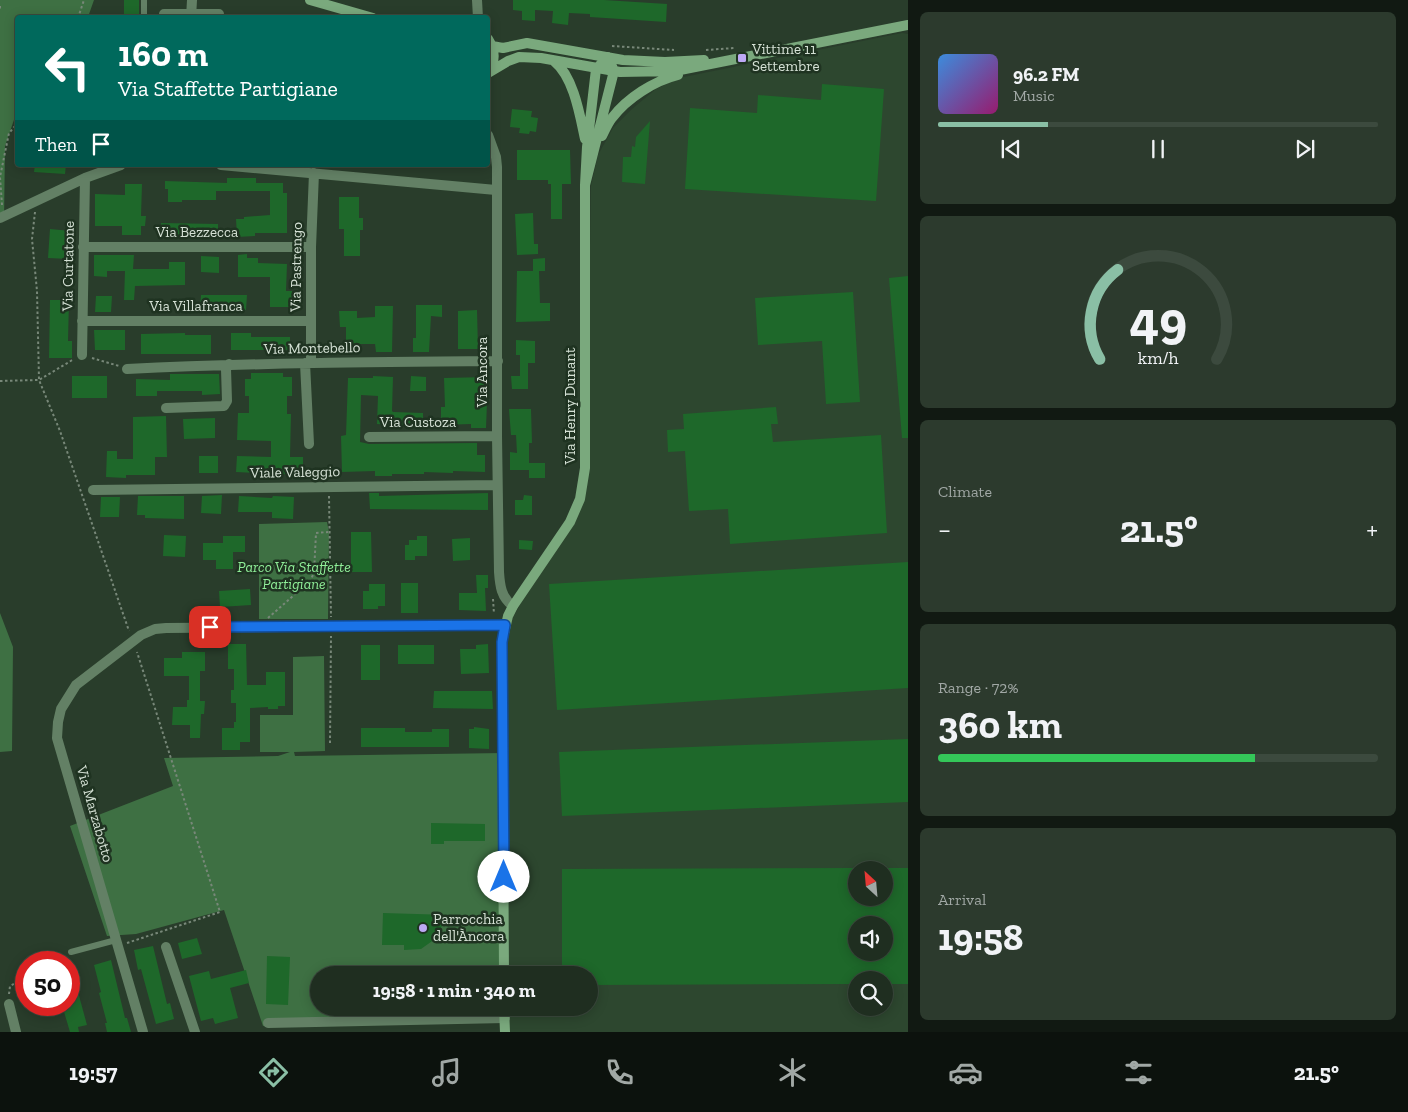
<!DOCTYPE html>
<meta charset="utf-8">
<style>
:root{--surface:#1f2e20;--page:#2c3a2d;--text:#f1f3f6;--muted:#a1a8a5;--line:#3c4a3e;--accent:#8abfa5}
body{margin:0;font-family:"Zilla Slab",serif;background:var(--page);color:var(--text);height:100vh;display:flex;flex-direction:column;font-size:19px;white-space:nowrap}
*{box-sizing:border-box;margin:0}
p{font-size:16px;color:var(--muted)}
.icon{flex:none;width:28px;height:28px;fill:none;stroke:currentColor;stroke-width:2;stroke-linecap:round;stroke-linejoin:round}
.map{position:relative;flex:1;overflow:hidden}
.details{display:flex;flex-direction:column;gap:12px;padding:12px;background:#111912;width:500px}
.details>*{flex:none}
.guide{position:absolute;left:15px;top:15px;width:475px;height:152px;border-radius:5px;box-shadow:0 2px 12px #0003,0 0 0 1px var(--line);background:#00695c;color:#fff;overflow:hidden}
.needle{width:32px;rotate:334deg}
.tools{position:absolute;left:848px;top:861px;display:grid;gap:10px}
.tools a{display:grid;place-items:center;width:45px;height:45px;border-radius:50%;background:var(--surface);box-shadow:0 2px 12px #0003,0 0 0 1px var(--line);font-size:25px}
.speed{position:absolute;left:15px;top:951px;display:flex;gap:10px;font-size:25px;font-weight:700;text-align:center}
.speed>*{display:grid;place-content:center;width:65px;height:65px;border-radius:50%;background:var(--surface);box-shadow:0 2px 12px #0003,0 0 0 1px var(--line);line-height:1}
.speed .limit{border:8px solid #d22;background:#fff;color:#111}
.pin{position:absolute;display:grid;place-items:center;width:42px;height:42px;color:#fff;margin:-21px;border-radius:10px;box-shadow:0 2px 8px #0006}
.me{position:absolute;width:55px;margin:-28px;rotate:0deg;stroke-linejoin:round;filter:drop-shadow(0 0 4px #0008)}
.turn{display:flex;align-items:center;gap:18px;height:105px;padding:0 20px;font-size:22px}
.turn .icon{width:65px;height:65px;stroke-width:2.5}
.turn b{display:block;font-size:35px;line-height:42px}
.then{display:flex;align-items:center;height:48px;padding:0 20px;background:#0003;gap:10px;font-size:19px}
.big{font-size:38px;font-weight:700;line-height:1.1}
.details .card{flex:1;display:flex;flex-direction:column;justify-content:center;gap:8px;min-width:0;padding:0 18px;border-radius:8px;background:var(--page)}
.details .dial{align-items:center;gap:0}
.dial svg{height:130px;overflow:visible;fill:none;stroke:var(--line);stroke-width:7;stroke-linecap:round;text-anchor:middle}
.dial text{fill:var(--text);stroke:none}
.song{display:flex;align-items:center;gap:15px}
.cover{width:60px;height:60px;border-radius:8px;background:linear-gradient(135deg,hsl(210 70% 55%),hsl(320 70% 35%))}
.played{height:5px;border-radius:2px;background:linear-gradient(90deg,var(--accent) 25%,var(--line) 25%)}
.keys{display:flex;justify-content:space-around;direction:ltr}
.heat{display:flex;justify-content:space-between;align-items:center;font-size:28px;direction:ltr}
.charge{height:8px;border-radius:4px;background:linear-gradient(90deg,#34c759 72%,var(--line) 0)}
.trip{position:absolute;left:310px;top:966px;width:288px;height:50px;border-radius:25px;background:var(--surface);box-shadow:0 2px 12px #0003,0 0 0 1px var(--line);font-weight:700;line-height:50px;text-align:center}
.tabs{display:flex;height:80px;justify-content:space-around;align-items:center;background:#0c120d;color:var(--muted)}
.tabs .icon{width:35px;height:35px}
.tabs .on{color:var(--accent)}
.tabs b{font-size:22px;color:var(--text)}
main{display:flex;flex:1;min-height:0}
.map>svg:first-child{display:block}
.built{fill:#2d472f;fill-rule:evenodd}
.green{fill:#3e7043}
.building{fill:#1e682a;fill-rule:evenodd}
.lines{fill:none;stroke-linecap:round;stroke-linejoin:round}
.path{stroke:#788879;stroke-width:2;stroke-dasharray:2.5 2.5;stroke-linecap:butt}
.lane{stroke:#638065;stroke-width:6}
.street{stroke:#638065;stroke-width:10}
.secondary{stroke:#7aa97d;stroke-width:10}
.route-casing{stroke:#114b97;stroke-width:12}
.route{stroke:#1a73e8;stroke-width:9}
.poi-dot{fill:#bda9f5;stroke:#1f3321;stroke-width:2}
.labels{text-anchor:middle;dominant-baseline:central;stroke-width:5;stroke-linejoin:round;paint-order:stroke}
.poi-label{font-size:15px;fill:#d5e1d5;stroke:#1f3321;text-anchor:start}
.street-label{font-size:15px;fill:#d5e1d5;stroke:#1f3321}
.park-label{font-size:15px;font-style:italic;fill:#90ef99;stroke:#1f3321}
</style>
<main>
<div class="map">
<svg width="908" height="1032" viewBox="0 0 908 1032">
<rect width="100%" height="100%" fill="#293d2b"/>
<path class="built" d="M902,33L908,34V1032H506V1008H589V975H506L503,648L511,621L586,484L591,186L598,155L613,128L632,109L656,89L679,78ZM856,870H884V898H856ZM856,925H884V952H856ZM856,980H884V1008H856Z"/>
<path class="green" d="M0,0H94L88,17L18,18L17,111L5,146L4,221H0Z
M327,522L329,532L328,619H259V524Z
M0,613L13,647L12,751L0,752Z
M324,656L325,751L294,752L295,756L504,753L506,975H319V1008H506V1018L263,1026L224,910L136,934L107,936L70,826L173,786L164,758L278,756L290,752H260V715H293V657Z"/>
<path class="building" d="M124,0H139V18H124Z
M513,0H604L667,4L666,22L590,17V14L569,13L568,25L552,23L553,11L535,10V21L522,20V11L513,10Z
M822,84L884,89L876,201L685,189L690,108L757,113L758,95L821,100Z
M512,109L532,111L531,117L538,118L536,132L530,131L529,134L519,133L520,128L510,127Z
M650,121L645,184L622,182L623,157H631L632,146L635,147L636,137Z
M517,150H570L571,184H562V219H551V184H548V180H517Z
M35,165H66L65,174L34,172Z
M227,178H256V183H283V193H287V233H255V236L237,237L236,219H244V217L270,215V191H216V200H182V202H168V189H165V181L227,183Z
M125,184H142L141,216H146L145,226H141V235H122V226H95V194L125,195Z
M339,197H359V218H363V230H360V256H344V229H339Z
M533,213L534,244H538V254L517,255L515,214Z
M161,223L218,224V237L161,236Z
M50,229L71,231L69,259L48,258Z
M247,254V258H258V263L287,264L286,291H292V307H270V277H238V255Z
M94,255H134L133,269H169V262H185V285L135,286L134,300H124L125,271H107V277L94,276Z
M201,256L219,257V273L201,272Z
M545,258V271H539L540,303H550V321L516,322L517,271H533V259Z
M908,276V438H902L889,278Z
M853,292L860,402L826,404L822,341L758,345L755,298Z
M201,295H247L246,310L200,309Z
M96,296H112L111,312H95Z
M50,300H69L68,341H72V358H49Z
M416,305H442V317L431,316L429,352H413V338H416Z
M375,306H393L392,352H376L375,344H358V352L346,353V327H340L339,311H357V318L375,317Z
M477,310L478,349H458V311Z
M94,330H125V350H95Z
M185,333V335H211V354H141V334Z
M231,333H251V337H290V350H231Z
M516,340L535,341V363H528V389H512L511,376H520V355H516Z
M251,373H283V377H292V396H287V414H291L290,457H303V475L236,472L237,456L271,457V441L237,440L238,413H249V396H245V379H251Z
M170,374H219L220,394L202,395V391H157V396H136V379L170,380Z
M72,376H107V398H72Z
M373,376L393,377L392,411L393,412L423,413V427L377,424L378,396L361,395L360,442L369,444L477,443V455H485V472L453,471V473L424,472V474H392V476H375V471L342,472L341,436L346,435L348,378H373Z
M411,376L426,377V391H410Z
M488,377L486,428H471V424L441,425V407H445L444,378Z
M776,407L778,424H771L773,442L881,435L887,533L730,544L728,509L689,511L685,451L668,452L667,430L684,429L683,414Z
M509,409H531L532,443H529V463H545V478H529V470H510V452L517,453L516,435H511Z
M166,416L167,457H155V475H126V478L106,477L107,451H117V459H133V417Z
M215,418V438L184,439L183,419Z
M199,456H218V473H199Z
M369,493H379V496L488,493V510L370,509Z
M222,495L221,514L201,513L202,496Z
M524,495L532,496V515H515V500H523Z
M138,496H184V519L145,518V515H137Z
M239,496L272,498L273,496L294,497L293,519L272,518V512H238Z
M101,497H120L119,517H100Z
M351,532H371L372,572H351Z
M164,535L186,536L185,557L163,556Z
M223,536H245V552H233V569H216V560H203V543H223Z
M417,536H427V556H415V560H405V545H409V540H417Z
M470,538V560L453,561L452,539Z
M519,540L533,541L532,550L519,549Z
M908,562V688L557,710L549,584Z
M476,575H488V588H485L486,611L459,610V593H477Z
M401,583H418V613H401Z
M369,584H385V606H378V609H363V591H369Z
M250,589L251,605L220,607L219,591Z
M228,644H246L247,685H266V672H285V706H278V709H268V707L250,708V742H240V750H222V728H234V722H236V703H231V690H234V669H228Z
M488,644L489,673L461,674L460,649H476V645Z
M361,645H380V680H361Z
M398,645H434V664H398Z
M182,652H205V671H200V701H205L204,714H201L200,738H190V725H172L173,707H187V700H189V676H164V658H182Z
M434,691H492L493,709L433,708Z
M474,727L489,729V749L469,748V729H474Z
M361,728H405V732H432V729H449V747H361Z
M908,739V802L562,816L559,752Z
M431,823L485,824V841H444V844H431Z
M856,868V898H884V868H908V984H884V980H856V984L589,985V975H562V869ZM856,925H884V952H856Z
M383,913L450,915V924H443L435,939L421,949L404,950V945H382Z
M197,938L202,954L182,959L178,943Z
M153,946L167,1004L170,1003L174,1019L156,1024L141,969L138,970L134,950Z
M267,956L290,957L288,1005L266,1004Z
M111,960L125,1018H127L131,1032H107L105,1023H107L99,993L101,992L94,965Z
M246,970L249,983L230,988L238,1018L215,1024L213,1018L201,1021L189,976L209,971L211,979Z
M78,992L87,1025L78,1027L79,1032H70L62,1005H69V995Z"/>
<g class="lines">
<path class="path" d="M0,6V10
M78,18L84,0
M612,46L674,50
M706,50L734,48
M2,205L0,177L9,133L18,123
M35,212L32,239L37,291L39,380L60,431L129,631
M92,358L119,366
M0,381L39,380L74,359
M329,496L331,617
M493,599L494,614
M268,618L310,581L314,573L316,533L328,532
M330,743L331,636
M127,943L220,912L137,652
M52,962L65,955
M9,994L10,986L26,977"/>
<path class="lane" d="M144,18V0
M71,952L116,940"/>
<path class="street" d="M477,0L478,18
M164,14H219
M191,18L192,0
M488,135L496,157L497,167V436L499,572C500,586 501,597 513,606
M221,165L496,190
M0,218L85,178L121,165
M83,247H311
M82,321H310
M82,355L85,178
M311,362V247L314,173
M305,363L309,444
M127,369C251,363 374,362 498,361
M166,408L224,406L227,401L226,369L229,364
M369,437L497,436
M93,490L497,485
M166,947L195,1032
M9,1004L16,1032
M268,1023L505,1018
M143,1032L57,738L58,722L61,709L76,685L141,635L155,629L166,628L505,625"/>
<path class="secondary" d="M310,0L373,18
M488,39C495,50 496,61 488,72
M492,46L503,48L527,43L623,60L665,62L704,60
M554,61C574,77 580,116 585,139
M488,73L508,61L519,57L541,58L620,72L675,71L908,25
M602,136C605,130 608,123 612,118C627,98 654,81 678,75
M504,975L502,642L508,616L513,606L570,522L580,499L585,468V185L587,147L596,69L608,57L614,71L585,185
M504,1008L505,1032"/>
</g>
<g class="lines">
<defs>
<path id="route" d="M210,627L505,625L502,642L504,877"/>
</defs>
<use href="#route" class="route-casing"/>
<use href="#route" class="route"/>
</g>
<g class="poi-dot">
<rect x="737" y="53" width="10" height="10" rx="2.5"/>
<circle cx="423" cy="928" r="5"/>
</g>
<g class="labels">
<g class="poi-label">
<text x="752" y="49">Vittime 11<tspan x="752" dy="17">Settembre</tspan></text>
<text x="433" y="919">Parrocchia<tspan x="433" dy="17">dell'Àncora</tspan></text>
</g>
<g class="street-label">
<text x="197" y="232">Via Bezzecca</text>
<text transform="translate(68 266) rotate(-89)">Via Curtatone</text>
<text transform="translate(296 267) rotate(-89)">Via Pastrengo</text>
<text x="196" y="306">Via Villafranca</text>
<text transform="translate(312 348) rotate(-1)">Via Montebello</text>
<text transform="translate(482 372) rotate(-90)">Via Ancora</text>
<text transform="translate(570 406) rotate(-90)">Via Henry Dunant</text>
<text x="418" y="422">Via Custoza</text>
<text transform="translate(295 472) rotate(-1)">Viale Valeggio</text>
<text transform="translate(95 814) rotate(74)">Via Marzabotto</text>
</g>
<g class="park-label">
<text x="294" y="567">Parco Via Staffette<tspan x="294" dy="17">Partigiane</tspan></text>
</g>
</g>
</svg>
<div class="tools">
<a><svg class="needle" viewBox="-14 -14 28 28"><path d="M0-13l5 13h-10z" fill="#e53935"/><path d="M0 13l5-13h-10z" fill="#a1a8a5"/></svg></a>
<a><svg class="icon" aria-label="sound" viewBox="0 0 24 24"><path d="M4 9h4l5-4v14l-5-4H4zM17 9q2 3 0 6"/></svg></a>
<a><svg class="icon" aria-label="search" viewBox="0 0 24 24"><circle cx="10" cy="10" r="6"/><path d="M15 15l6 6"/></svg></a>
</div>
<div class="speed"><div class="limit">50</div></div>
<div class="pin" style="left:210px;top:627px;background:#d93025"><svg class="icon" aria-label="arrive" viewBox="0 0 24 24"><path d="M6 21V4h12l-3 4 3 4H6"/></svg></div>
<svg class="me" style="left:504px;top:877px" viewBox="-20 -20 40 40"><circle r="19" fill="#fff"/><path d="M0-13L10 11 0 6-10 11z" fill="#1a73e8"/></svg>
<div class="trip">19:58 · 1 min · 340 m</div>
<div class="guide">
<div class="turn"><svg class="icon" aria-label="left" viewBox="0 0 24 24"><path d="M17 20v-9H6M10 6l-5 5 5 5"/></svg><div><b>160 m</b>Via Staffette Partigiane</div></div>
<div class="then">Then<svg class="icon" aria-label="arrive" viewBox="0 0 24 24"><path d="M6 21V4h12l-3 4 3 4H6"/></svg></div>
</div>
</div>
<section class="details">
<div class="card">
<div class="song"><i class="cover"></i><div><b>96.2 FM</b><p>Music</p></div></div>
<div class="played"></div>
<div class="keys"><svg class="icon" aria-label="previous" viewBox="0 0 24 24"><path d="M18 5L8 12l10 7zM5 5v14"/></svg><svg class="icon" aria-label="pause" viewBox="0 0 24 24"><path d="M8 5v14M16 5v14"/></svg><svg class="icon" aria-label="next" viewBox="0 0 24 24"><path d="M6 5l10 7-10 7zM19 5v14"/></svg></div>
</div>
<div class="card dial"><svg viewBox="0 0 100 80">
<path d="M14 69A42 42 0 1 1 86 69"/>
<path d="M14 69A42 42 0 0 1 25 14" stroke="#8abfa5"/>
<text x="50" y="56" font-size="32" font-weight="700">49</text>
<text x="50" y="72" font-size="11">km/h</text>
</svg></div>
<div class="card"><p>Climate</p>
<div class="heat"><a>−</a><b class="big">21.5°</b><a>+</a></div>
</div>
<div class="card"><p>Range · 72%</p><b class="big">360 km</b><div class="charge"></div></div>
<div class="card"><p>Arrival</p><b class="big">19:58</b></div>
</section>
</main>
<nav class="tabs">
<b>19:57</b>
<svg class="icon on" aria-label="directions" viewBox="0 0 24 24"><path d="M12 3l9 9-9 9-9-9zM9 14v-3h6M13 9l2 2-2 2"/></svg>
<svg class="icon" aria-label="music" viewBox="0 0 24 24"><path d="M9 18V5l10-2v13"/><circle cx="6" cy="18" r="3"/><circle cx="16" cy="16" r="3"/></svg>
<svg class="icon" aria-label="phone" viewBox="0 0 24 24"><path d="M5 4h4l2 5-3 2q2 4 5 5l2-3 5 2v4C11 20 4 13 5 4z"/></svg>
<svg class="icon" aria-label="climate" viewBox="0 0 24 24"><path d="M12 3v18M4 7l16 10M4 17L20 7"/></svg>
<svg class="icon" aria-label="car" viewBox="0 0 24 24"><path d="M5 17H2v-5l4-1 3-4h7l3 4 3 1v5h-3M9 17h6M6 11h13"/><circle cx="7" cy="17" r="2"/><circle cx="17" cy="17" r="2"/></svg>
<svg class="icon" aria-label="filters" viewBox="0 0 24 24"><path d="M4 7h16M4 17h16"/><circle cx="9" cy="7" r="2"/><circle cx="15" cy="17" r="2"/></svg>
<b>21.5°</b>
</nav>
